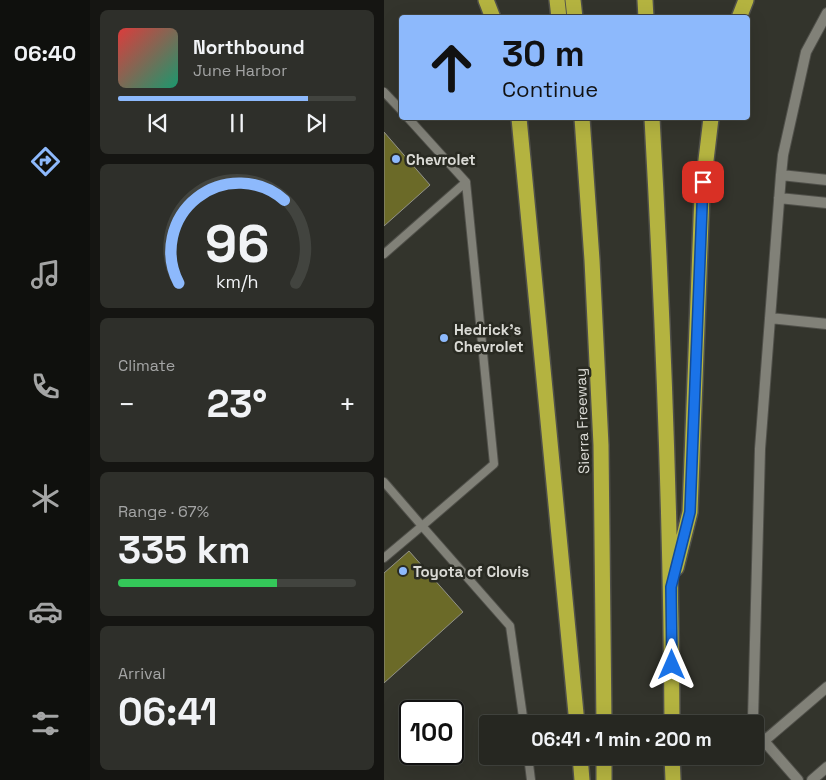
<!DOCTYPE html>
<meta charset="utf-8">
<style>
:root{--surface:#262721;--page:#2e2f2a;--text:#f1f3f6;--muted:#a4a5a5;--line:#42443f;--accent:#8db9fc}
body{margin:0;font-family:"Space Grotesk",sans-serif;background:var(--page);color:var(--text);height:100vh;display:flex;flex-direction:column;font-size:19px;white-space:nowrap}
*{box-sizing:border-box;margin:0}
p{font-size:16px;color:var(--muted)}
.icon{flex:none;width:28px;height:28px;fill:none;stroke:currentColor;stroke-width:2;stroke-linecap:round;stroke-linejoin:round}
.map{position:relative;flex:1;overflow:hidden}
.side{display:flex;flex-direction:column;gap:10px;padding:10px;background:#151512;width:294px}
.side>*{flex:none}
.top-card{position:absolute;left:15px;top:15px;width:351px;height:105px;border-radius:5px;box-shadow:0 5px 20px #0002,0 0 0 1px var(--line);background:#8db9fc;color:#111;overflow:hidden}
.speed{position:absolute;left:15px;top:700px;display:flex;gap:10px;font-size:25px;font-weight:700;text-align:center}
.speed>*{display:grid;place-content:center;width:65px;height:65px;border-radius:50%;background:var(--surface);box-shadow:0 5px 20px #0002,0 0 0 1px var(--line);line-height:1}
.speed .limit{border:2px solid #111;border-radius:8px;background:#fff;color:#111}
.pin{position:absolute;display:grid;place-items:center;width:42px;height:42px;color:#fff;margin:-21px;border-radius:10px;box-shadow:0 2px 8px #0006}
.me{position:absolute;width:55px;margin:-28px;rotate:0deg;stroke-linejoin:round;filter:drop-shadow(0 0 4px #0008)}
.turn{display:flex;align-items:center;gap:18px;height:105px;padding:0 20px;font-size:22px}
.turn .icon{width:65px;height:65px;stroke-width:2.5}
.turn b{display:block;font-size:35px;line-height:42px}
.big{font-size:38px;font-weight:700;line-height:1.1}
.side .card{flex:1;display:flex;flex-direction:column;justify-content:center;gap:8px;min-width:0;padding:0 18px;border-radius:8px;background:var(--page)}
.side .dial{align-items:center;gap:0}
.dial svg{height:130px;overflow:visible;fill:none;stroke:var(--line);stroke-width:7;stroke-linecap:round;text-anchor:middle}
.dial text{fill:var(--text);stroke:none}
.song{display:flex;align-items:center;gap:15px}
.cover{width:60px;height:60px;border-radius:8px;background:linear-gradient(135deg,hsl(0 70% 55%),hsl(160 70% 35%))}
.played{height:5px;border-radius:2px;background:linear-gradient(90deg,var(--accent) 80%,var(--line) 80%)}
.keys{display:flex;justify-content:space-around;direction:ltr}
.heat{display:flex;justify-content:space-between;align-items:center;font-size:28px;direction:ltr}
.charge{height:8px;border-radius:4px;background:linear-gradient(90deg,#34c759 67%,var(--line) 0)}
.trip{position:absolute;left:95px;top:715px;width:285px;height:50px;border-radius:5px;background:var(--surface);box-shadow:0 5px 20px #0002,0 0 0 1px var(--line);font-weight:700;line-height:50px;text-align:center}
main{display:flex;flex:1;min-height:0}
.tabs{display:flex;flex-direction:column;width:90px;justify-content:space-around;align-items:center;background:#0f100d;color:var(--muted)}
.tabs .icon{width:35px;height:35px}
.tabs .current{color:var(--accent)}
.tabs b{font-size:22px;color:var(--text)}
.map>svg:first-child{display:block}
.building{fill:#6b6a28;stroke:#929289}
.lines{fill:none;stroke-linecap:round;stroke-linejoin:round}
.lane-casing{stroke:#50504a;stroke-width:10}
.street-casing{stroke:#50504a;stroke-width:12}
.highway-casing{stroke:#50504a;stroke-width:18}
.lane{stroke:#818178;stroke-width:8}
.street{stroke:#818178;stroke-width:10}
.highway{stroke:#b4b340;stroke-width:15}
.route-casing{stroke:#114b97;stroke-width:12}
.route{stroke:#1a73e8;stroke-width:9}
.poi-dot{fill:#8db9fc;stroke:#292a22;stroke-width:2}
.labels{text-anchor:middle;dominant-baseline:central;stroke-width:5;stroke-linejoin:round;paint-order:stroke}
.poi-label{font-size:15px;font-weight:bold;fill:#dadad5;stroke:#292a22;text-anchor:start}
.street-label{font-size:15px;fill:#dadad5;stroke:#292a22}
</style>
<main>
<nav class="tabs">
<b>06:40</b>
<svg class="icon current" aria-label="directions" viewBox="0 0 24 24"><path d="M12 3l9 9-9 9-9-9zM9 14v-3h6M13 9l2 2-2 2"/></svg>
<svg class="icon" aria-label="music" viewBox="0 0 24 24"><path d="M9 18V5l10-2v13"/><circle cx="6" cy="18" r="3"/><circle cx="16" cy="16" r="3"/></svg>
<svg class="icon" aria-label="phone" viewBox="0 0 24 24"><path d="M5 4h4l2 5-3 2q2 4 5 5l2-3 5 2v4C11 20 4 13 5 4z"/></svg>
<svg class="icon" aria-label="climate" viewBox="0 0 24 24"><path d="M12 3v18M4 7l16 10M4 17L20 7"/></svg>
<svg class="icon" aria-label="car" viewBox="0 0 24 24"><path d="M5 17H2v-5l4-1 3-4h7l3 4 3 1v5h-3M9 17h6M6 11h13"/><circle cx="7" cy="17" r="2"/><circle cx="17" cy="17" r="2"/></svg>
<svg class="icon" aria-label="filters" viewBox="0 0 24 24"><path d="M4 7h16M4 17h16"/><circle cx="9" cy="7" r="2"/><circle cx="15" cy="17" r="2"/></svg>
</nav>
<section class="side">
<div class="card">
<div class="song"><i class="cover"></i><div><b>Northbound</b><p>June Harbor</p></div></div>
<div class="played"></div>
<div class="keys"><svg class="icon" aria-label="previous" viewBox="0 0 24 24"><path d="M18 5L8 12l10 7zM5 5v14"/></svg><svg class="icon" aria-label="pause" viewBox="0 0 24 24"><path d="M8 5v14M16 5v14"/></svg><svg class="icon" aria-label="next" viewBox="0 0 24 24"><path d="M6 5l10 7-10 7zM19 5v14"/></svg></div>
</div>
<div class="card dial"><svg viewBox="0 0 100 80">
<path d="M14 69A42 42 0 1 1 86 69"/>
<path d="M14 69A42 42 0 0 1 79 18" stroke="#8db9fc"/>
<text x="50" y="56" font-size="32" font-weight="700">96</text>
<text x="50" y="72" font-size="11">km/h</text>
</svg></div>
<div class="card"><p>Climate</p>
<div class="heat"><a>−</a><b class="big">23°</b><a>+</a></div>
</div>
<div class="card"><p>Range · 67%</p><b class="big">335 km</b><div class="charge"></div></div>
<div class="card"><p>Arrival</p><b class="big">06:41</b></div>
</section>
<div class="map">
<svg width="443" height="780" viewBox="0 0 443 780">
<rect width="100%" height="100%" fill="#33342c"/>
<path class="building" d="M0,132L46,185L0,226Z
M25,551L79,612L0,683V573Z"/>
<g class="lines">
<defs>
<path id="lane" d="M0,92L18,111
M0,254L82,182L24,118
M0,482L38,526L110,464L82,182
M0,558L38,526L126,626L140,724
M144,756L147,780"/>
<path id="street" d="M397,175L443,180
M395,198L443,203
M386,318L443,324
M371,724L369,719L376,449L397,175L399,155L422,52L443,13
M371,726L380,741L414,780
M380,741L443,687
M428,780L443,767"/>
<path id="highway" d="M102,0L109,18
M173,0L175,18
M189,0L191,18
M261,0L262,18
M355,18L362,0
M135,118L193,724
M198,118L208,260L217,445L220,724
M268,118C279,319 287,521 288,724
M292,568L306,512L318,194L327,118
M196,756L198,780
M220,756V780
M288,756L289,780"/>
</defs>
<use href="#lane" class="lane-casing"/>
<use href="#street" class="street-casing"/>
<use href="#highway" class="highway-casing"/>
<use href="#lane" class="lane"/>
<use href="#street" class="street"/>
<use href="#highway" class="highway"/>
</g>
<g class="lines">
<defs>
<path id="route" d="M288,665L287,587L306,512L319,182"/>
</defs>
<use href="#route" class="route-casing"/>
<use href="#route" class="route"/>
</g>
<g class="poi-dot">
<circle cx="12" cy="159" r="5"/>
<circle cx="60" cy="338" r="5"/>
<circle cx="19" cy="571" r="5"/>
</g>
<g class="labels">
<g class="poi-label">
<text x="22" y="159">Chevrolet</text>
<text x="70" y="329">Hedrick's<tspan x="70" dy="17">Chevrolet</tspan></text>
<text x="29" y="571">Toyota of Clovis</text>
</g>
<g class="street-label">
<text transform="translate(198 421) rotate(-92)">Sierra Freeway</text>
</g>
</g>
</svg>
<div class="speed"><div class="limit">100</div></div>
<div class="pin" style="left:319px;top:182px;background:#d93025"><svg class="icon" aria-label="arrive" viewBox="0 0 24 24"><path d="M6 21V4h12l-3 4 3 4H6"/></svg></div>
<svg class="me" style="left:288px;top:665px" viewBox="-20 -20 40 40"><path d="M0-17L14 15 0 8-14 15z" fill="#1a73e8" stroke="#fff" stroke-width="4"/></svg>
<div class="trip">06:41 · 1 min · 200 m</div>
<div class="top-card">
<div class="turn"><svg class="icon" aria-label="ahead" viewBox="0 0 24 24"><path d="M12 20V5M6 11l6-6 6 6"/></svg><div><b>30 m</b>Continue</div></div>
</div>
</div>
</main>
